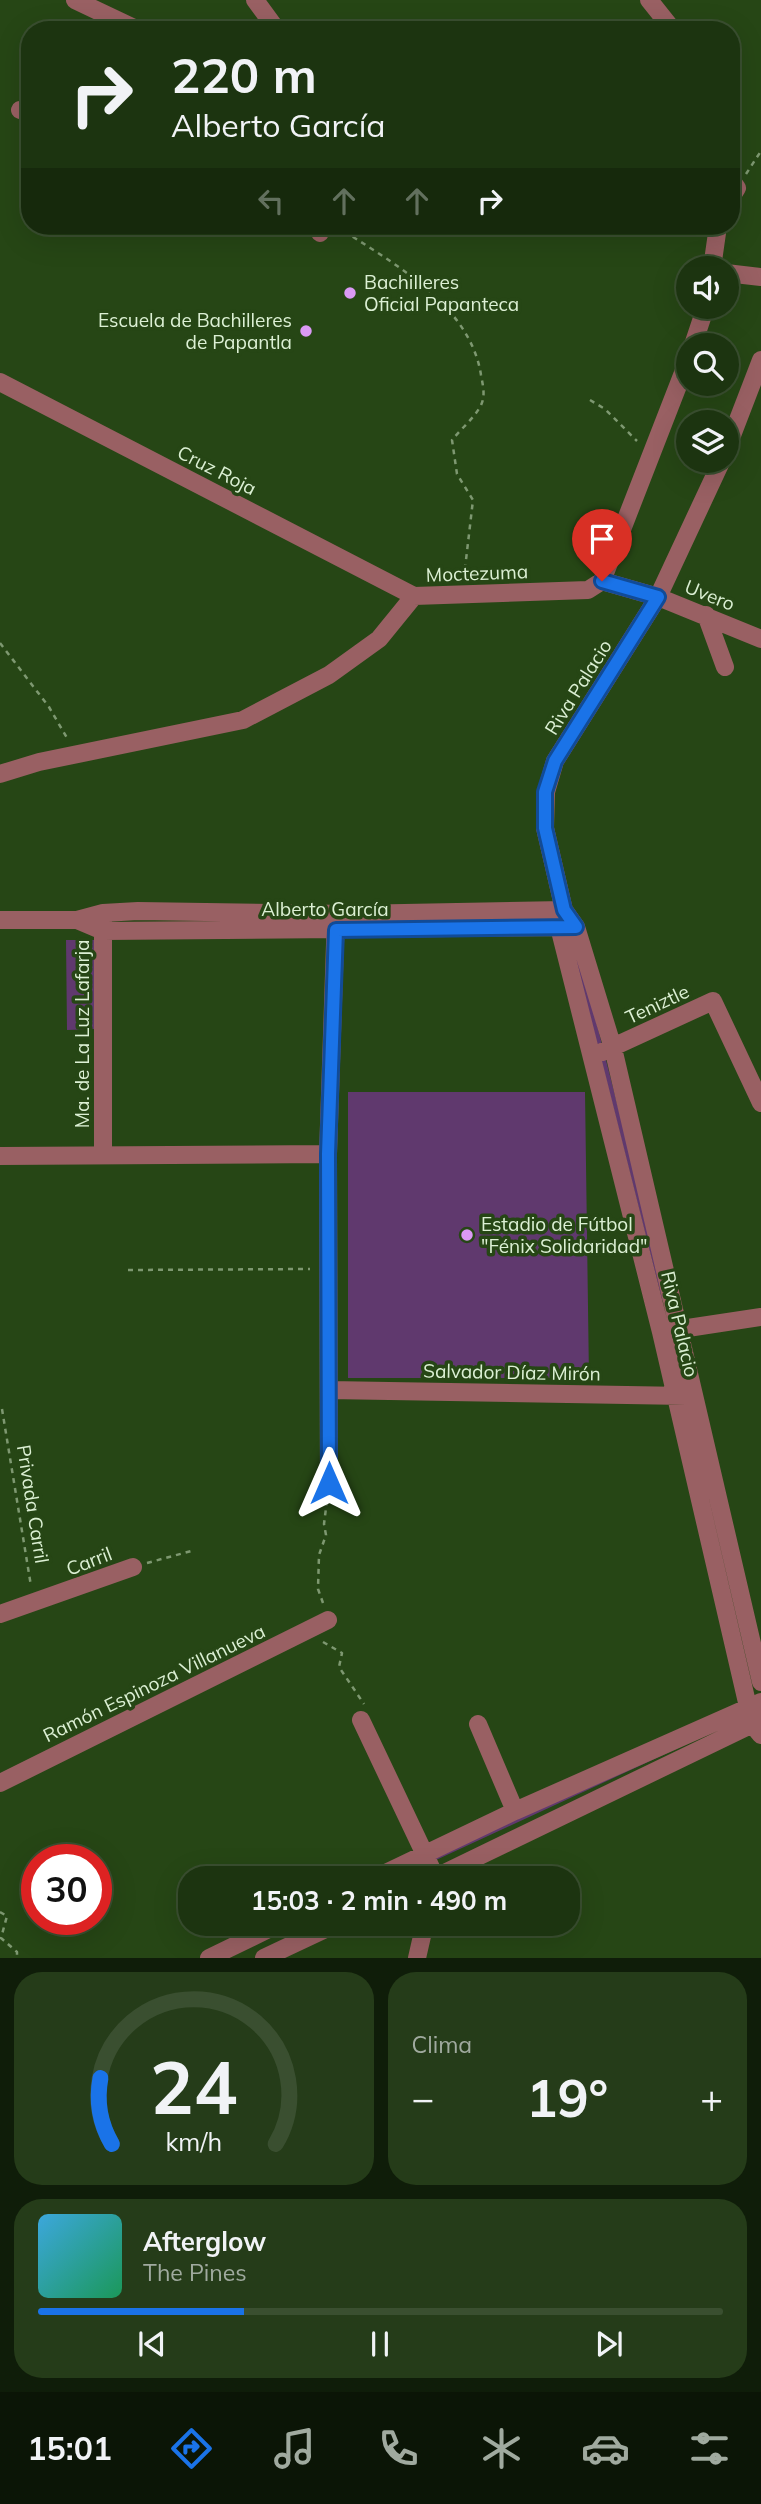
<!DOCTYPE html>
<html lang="es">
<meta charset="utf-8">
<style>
:root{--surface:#1c3410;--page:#253c19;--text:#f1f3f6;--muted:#a0aa9f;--line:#3a4f30;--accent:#1a73e8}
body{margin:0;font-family:Mulish,sans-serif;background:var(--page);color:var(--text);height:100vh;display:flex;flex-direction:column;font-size:26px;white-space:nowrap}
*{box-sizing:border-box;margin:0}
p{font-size:23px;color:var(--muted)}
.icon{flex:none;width:38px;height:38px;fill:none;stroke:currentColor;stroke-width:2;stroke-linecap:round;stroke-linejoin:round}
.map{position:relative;height:1958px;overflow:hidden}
.panel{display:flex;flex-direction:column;gap:14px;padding:14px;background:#0f1d09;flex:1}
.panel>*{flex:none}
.top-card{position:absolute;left:21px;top:21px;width:719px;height:214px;border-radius:28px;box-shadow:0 7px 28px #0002,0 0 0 2px var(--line);background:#1c3410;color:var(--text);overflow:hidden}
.tools{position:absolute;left:676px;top:256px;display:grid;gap:14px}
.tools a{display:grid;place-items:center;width:63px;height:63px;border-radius:50%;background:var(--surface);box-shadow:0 7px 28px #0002,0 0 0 2px var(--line);font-size:35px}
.speed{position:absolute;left:21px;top:1844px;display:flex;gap:14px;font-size:35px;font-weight:700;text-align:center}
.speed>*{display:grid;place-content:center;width:91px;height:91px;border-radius:50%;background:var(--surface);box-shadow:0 7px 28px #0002,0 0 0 2px var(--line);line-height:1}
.speed .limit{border:10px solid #d22;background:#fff;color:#111}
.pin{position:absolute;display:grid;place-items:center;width:60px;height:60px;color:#fff;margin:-72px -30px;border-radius:50% 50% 50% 0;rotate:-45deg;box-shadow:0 0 7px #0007}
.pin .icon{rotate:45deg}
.me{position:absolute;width:77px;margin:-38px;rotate:0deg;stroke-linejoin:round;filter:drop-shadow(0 0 5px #0008)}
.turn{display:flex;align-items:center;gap:24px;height:147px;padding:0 35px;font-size:32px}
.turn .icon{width:91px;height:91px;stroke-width:2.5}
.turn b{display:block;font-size:49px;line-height:60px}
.lanes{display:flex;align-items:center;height:66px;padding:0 35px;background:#0003;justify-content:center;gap:35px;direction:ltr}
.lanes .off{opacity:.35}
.big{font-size:52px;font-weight:700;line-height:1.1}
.panel .tile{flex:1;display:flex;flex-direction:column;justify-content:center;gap:10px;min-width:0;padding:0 24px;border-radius:28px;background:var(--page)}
.panel .dial{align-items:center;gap:0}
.dial svg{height:182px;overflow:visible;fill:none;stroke:var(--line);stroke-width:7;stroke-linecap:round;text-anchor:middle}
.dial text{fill:var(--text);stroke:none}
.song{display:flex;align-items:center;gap:21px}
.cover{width:84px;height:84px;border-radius:10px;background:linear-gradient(135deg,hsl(200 70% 55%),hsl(150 70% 35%))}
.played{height:7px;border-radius:4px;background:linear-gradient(90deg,var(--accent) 30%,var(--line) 30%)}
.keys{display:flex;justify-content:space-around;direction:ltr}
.heat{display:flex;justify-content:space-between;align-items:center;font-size:38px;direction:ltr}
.panel .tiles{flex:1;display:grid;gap:14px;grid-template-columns:1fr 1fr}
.tile:last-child{grid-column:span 2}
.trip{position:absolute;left:178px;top:1866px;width:402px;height:70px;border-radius:28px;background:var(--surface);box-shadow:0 7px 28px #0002,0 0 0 2px var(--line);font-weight:700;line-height:70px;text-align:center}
.tab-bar{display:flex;height:112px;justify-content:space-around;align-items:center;background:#0b1506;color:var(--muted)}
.tab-bar .icon{width:49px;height:49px}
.tab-bar .active{color:var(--accent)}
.tab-bar b{font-size:32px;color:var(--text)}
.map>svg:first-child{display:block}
.green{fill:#60396e}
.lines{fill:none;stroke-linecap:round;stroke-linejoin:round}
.path{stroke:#7e9871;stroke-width:2.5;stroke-dasharray:5 5;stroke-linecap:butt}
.minor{stroke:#996063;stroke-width:18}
.route-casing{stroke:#114b97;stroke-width:18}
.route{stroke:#1a73e8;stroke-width:12}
.poi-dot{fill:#db99f5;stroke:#264615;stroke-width:2.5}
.labels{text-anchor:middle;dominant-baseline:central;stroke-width:7;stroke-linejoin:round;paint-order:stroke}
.poi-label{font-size:19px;fill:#dcf0d4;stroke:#264615;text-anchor:start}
.street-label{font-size:19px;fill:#dcf0d4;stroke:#264615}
</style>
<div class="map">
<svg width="761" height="1958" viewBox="0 0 761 1958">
<rect width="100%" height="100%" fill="#264615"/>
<path class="green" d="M66,940H94L96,1029L67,1030Z
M577,947L667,1298L665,1301L662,1300L573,949Z
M348,1092H585L589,1378H348Z
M702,1737L436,1860L433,1856Z"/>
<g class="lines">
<path class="path" d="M746,174L761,151
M336,226C391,262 470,304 481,375C483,386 486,397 480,407C473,419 461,429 452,440L457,474L473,500L464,577
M590,400L605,409L637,441
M0,643L49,707L67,738
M128,1270L310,1269
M2,1409L31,1586
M147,1563L195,1550
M323,1603L318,1589L319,1555L326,1535L324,1524L327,1500
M323,1642L342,1653L339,1667L364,1704
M0,1912L7,1916L1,1938L17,1952V1958"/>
<path class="minor" d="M75,0L138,30
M255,0L277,30
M649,0L673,30
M20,110L30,113
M732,181L737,188L732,196
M317,226L320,233
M712,268L718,226
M726,273L761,277
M693,345L706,306
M0,382L414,596
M726,451L761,360
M722,460L658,597L555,761L546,792L545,828L564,910L576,927L613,1048L761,1682
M602,581L658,597L761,639
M706,615L725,667
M0,774L39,762L243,720L329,675L379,639L414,596L588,590L602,581L688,360
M564,910L559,927L661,1332L752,1724L761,1735
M0,920H77L103,913L138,911L351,914L564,910
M77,920L103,931L568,927
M602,1052L713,1001L761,1103
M103,1155V920
M0,1156L328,1154
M668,1331L761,1317
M329,1390L686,1396
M329,1483L328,1154L336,914
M0,1614L133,1567
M361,1720L436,1878
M478,1724L515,1811
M0,1783L328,1620
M375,1878L515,1811L761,1702
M434,1878L761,1720
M209,1958L281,1923
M264,1958L338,1923
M417,1958L425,1923"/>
</g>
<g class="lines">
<defs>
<path id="route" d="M329,1483L328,1154L336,930L576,927L564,910L545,828V792L555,761L658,597L602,581"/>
</defs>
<use href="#route" class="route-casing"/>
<use href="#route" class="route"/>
</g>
<g class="poi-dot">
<circle cx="350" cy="293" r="7"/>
<circle cx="306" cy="331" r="7"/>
<circle cx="467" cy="1235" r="7"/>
</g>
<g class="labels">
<g class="poi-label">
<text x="364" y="282">Bachilleres<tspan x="364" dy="22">Oficial Papanteca</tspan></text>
<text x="292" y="320" text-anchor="end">Escuela de Bachilleres<tspan x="292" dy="22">de Papantla</tspan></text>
<text x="481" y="1224">Estadio de Fútbol<tspan x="481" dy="22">"Fénix Solidaridad"</tspan></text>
</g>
<g class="street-label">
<text transform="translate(217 470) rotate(27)">Cruz Roja</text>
<text transform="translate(477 573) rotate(-2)">Moctezuma</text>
<text transform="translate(710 595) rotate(22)">Uvero</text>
<text transform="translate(578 687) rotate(-58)">Riva Palacio</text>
<text x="325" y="909">Alberto García</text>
<text transform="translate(657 1004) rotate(-25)">Teniztle</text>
<text transform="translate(82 1034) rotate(-90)">Ma. de La Luz Lafarja</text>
<text transform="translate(680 1324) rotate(77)">Riva Palacio</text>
<text transform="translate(512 1372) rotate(1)">Salvador Díaz Mirón</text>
<text transform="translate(33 1504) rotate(81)">Privada Carril</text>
<text transform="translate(89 1561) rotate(-21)">Carril</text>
<text transform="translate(154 1683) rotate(-26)">Ramón Espinoza Villanueva</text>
</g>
</g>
</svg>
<div class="tools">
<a><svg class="icon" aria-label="sound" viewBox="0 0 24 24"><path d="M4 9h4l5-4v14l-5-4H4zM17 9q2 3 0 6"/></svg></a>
<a><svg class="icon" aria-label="search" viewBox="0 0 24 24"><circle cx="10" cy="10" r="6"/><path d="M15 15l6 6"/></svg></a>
<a><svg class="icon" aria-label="layers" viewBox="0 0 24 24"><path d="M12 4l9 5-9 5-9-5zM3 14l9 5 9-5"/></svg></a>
</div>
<div class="speed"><div class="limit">30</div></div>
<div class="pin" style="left:602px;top:581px;background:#d93025"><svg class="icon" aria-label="arrive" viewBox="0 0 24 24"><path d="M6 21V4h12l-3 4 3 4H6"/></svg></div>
<svg class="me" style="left:329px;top:1483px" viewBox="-20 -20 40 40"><path d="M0-17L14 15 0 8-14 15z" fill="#1a73e8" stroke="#fff" stroke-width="4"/></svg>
<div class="trip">15:03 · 2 min · 490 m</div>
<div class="top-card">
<div class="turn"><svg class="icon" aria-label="right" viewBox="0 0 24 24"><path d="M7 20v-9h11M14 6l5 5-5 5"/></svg><div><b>220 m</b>Alberto García</div></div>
<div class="lanes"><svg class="icon off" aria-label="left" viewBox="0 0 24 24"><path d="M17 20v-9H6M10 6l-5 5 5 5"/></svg><svg class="icon off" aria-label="ahead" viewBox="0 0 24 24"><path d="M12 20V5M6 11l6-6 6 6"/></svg><svg class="icon off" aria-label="ahead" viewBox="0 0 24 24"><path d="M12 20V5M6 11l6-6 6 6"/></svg><svg class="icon" aria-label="right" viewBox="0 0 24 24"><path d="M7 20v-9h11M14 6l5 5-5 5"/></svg></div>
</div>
</div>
<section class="panel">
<div class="tiles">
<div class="tile dial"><svg viewBox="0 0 100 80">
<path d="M14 69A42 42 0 1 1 86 69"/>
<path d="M14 69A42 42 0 0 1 9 40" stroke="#1a73e8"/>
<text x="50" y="56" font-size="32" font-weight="700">24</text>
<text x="50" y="72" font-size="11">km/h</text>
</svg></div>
<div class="tile"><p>Clima</p>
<div class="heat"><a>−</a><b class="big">19°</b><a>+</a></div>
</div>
<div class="tile">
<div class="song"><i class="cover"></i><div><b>Afterglow</b><p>The Pines</p></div></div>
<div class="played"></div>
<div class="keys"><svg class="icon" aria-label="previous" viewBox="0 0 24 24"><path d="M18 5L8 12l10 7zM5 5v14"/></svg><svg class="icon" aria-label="pause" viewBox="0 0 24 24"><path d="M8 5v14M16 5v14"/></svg><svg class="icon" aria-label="next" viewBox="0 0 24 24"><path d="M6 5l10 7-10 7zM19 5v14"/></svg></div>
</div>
</div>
</section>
<nav class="tab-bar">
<b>15:01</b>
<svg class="icon active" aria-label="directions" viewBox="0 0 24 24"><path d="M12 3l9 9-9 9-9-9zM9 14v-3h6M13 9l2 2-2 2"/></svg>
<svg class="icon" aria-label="music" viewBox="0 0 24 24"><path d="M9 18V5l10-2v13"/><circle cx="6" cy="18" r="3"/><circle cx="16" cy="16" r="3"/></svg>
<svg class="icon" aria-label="phone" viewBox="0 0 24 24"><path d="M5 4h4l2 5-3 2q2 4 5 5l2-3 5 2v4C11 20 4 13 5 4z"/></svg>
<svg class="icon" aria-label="climate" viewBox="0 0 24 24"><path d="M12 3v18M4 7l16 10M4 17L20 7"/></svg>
<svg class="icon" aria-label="car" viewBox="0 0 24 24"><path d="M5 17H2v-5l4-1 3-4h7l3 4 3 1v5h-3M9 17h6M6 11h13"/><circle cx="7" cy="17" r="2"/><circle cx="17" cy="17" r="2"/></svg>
<svg class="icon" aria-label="filters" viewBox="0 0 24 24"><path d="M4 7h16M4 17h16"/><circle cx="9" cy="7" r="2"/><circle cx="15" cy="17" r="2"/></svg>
</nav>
